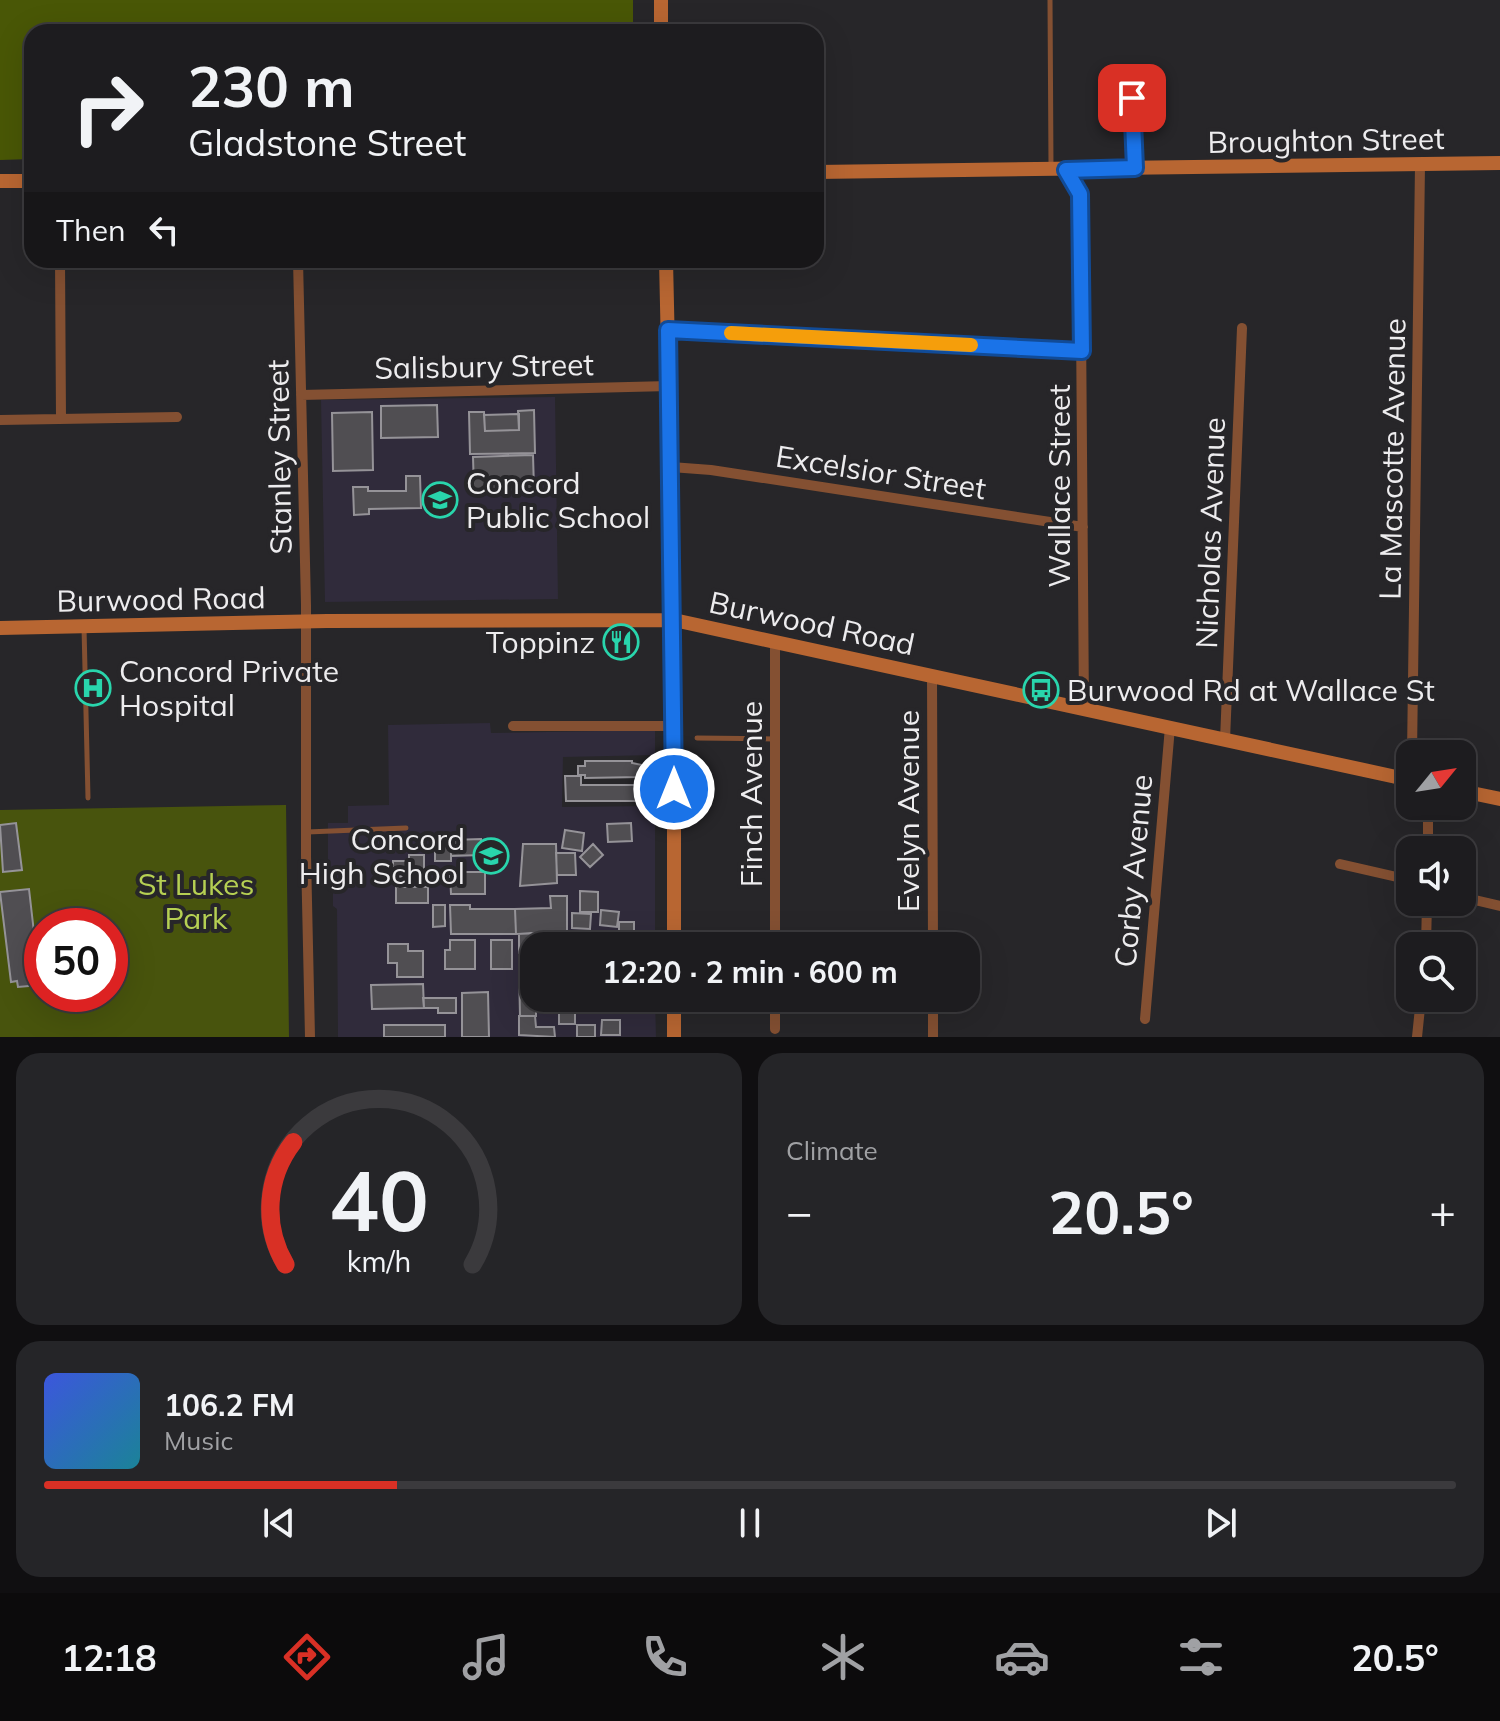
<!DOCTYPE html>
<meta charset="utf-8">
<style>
:root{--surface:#1d1c1f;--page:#252528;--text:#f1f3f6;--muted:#a0a1a4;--line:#3b3a3d;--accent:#d93025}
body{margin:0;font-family:Mulish,sans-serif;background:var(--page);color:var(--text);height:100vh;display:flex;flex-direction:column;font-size:30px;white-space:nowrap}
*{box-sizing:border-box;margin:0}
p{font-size:26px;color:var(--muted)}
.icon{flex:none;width:44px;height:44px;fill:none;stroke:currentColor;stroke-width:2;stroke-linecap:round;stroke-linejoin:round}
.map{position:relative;height:1037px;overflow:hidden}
.side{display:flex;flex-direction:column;gap:16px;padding:16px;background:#100f11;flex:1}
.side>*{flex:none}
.banner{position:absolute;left:24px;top:24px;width:800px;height:244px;border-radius:24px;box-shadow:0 8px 32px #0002,0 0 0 2px var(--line);background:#1d1c1f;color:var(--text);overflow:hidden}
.needle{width:52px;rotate:60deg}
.fabs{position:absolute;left:1396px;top:740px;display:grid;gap:16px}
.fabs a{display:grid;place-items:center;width:80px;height:80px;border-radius:16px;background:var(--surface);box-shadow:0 8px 32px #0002,0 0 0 2px var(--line);font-size:40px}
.speed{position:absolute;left:24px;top:908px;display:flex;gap:16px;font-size:40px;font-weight:700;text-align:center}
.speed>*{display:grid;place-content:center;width:104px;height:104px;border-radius:50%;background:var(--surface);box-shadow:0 8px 32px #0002,0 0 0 2px var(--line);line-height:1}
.speed .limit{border:12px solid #d22;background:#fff;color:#111}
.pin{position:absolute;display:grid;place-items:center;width:68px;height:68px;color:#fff;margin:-34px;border-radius:16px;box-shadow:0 4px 12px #0006}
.me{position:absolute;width:88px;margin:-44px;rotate:0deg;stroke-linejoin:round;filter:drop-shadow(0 0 6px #0008)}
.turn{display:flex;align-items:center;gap:28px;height:168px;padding:0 32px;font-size:36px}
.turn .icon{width:104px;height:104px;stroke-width:2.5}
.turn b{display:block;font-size:56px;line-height:68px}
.then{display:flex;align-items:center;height:76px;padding:0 32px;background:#0003;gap:16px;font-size:30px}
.big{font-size:60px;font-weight:700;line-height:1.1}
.side .tile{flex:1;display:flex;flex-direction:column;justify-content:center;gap:12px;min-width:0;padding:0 28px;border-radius:24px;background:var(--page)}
.side .dial{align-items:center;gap:0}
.dial svg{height:208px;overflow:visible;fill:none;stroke:var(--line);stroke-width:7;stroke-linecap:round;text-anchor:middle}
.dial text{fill:var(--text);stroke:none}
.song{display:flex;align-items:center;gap:24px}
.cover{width:96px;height:96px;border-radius:12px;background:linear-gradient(135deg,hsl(230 70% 55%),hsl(190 70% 35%))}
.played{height:8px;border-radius:4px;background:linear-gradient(90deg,var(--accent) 25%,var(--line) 25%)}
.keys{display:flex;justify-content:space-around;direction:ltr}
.heat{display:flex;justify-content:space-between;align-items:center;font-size:44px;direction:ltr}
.side .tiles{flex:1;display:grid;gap:16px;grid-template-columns:1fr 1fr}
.tile:last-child{grid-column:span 2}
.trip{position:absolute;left:520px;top:932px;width:460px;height:80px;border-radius:24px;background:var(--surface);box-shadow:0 8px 32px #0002,0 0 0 2px var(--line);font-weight:700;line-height:80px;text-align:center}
.dock{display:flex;height:128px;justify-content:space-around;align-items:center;background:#0c0b0c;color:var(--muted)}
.dock .icon{width:56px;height:56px}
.dock .active{color:var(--accent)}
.dock b{font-size:36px;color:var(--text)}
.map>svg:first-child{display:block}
.education{fill:#302b3b}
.green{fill:#48540d;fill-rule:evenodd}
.forest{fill:#495706}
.building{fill:#504e52;stroke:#959398;stroke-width:2}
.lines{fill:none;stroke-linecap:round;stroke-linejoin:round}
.lane{stroke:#845032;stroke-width:5}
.street{stroke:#845032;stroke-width:10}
.secondary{stroke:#b86632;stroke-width:14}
.route-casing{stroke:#114b97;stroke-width:20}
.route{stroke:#1a73e8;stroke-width:14}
.slow{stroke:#f59e0b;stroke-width:14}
.labels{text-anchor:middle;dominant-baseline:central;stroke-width:8;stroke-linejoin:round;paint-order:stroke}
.street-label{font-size:30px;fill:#edecee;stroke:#272629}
.poi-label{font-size:30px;fill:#edecee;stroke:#272629;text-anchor:start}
.park-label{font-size:30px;fill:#b6d053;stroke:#272629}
</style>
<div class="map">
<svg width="1500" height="1037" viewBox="0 0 1500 1037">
<rect width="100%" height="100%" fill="#272629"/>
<path class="education" d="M555,397L558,599L325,602L321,400Z
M490,723L491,733L655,730V755L563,757L562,807L655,806V946H534V998H655L656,1037H338L337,909L333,906V893L328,888V823H348V806L389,805L388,725Z"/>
<path class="green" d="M286,805L289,1037H0V810ZM42,926H110V994H42Z"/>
<path class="forest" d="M0,0H633V26L584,32H32V159L0,160Z"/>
<path class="building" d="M437,405L438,437L381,438V406Z
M534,410L535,453L470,454L469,412H484L485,431L519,430L518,411Z
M372,412L373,470L333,471L332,413Z
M519,414V430L485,431L484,415Z
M533,455L534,489L474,490L473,457Z
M406,476H420L421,508L369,509V514L354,515L353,487H368V491H406Z
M585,761H632V763L642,765V774L640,777L585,778V775H578V766H585Z
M565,776H581V785H640V801H566Z
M16,823L22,870L3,872L0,825Z
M631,823L632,841L608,842L607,824Z
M565,830L584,833L582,851L562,848Z
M481,839V855L451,856V840Z
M435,844L451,845V861H435Z
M523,844H556L557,883L520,886Z
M593,844L603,855L590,867L580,857Z
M556,853H575L576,875H557Z
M409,855H424V871H409Z
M393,861H409V876L393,877Z
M450,872H485V894H451Z
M396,887H428V903H396Z
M29,889L40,985L18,987L17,981L11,982L0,892Z
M580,891L598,892V912H580Z
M550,896H567V932L516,934L515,909L551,908Z
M433,905H445V926L433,927Z
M450,905H470V909H515L516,934H451Z
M601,910L619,912L617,927L600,925Z
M572,913L591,914L590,929L572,928Z
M619,922H634V940H619Z
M567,932V939H581L582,946H547L546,933Z
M531,933V953H519V934Z
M450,940H475V969H445V950H450Z
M491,940H512V969H491Z
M388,944H408V951H423V977H397V963H388Z
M534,967V998H542V1006H536V1016H520L519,968Z
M423,984L424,1008L372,1009L371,985Z
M488,992L489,1037H462V993Z
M423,998H456V1013H438V1008H424Z
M559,998H570V1013H575V1024H559Z
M570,998H615V1006L607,1007V1013H570Z
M519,1016H535L536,1027H554L555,1037L519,1035Z
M602,1020H620V1035H601Z
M384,1025H445V1037H384Z
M577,1025H595V1037H577Z"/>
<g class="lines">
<path class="lane" d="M1050,0L1051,167
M84,627L88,798
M697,738L775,739
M307,832L406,828"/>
<path class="street" d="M1131,72L1135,168
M1066,170L1080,194L1084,709
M60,260L61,419
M298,260L306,605V856L310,1037
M668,330L1082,351
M301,395L669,386
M0,420L177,417
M671,467L711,470L1083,527
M775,642V946
M932,676L933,946
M513,726H674
M1225,740L1242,328
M1412,754L1420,165
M1428,850V806
M1340,864L1410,880
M1462,897L1500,906
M1426,946L1427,902
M775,998V1029
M933,998V1037
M1145,1019L1170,727
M1417,1037L1421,998"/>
<path class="secondary" d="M661,0V32
M816,172L1500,163
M0,181H32
M666,260L674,620V946
M0,628L327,621L674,620L1410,780
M1462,791L1500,799
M674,1037V998"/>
</g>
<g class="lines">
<defs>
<path id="route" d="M674,789L668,330L1082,351L1080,194L1066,170L1135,168L1132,98"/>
</defs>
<use href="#route" class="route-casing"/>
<use href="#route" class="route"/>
<path class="slow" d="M731,333L971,345"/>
</g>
<defs>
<symbol id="school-ring" viewBox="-11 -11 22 22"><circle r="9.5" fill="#272629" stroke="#29d5ac" stroke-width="1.5"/><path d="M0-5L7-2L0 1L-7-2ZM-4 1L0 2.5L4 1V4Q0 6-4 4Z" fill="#29d5ac"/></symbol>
<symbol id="restaurant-ring" viewBox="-11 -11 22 22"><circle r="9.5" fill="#272629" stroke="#29d5ac" stroke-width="1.5"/><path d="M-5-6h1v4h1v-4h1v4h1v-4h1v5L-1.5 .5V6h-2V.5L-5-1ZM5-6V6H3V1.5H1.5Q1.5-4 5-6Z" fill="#29d5ac"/></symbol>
<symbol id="hospital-ring" viewBox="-11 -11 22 22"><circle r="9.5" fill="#272629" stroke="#29d5ac" stroke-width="1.5"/><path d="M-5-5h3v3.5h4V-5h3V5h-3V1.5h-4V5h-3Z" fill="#29d5ac"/></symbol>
<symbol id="bus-ring" viewBox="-11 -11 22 22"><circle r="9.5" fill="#272629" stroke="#29d5ac" stroke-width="1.5"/><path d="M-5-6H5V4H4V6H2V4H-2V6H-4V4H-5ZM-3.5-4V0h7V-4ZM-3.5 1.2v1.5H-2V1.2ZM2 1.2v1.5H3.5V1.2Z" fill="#29d5ac"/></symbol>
</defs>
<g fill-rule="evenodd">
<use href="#school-ring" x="420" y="480" width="40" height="40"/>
<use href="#restaurant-ring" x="601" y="622" width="40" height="40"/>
<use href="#hospital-ring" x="73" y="668" width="40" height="40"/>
<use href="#bus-ring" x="1021" y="670" width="40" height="40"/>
<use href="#school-ring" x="471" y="836" width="40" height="40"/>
</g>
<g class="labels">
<g class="street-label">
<text transform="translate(1326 140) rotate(-1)">Broughton Street</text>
<text transform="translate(484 366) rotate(-1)">Salisbury Street</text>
<text transform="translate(279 457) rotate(-91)">Stanley Street</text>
<text transform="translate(1392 459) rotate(-89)">La Mascotte Avenue</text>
<text transform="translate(881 472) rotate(9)">Excelsior Street</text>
<text transform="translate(1059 486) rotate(-90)">Wallace Street</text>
<text transform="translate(1210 533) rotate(-88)">Nicholas Avenue</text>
<text transform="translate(161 599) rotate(-1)">Burwood Road</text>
<text transform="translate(812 623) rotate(12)">Burwood Road</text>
<text transform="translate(751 794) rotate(-90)">Finch Avenue</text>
<text transform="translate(908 811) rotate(-90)">Evelyn Avenue</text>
<text transform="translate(1133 871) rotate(-85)">Corby Avenue</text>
</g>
<g class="poi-label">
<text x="466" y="483">Concord<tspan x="466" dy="34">Public School</tspan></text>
<text x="595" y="642" text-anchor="end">Toppinz</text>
<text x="119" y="671">Concord Private<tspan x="119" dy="34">Hospital</tspan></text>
<text x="1067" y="690">Burwood Rd at Wallace St</text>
<text x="465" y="839" text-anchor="end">Concord<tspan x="465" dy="34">High School</tspan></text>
</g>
<g class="park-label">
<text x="196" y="884">St Lukes<tspan x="196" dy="34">Park</tspan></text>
</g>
</g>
</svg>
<div class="fabs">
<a><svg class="needle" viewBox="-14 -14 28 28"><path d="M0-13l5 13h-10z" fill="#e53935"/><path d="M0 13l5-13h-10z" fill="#a0a1a4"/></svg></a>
<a><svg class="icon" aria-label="sound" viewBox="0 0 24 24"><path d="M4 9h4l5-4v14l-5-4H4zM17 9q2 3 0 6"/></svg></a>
<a><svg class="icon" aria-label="search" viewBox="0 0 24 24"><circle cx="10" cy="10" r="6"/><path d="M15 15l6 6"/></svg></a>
</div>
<div class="speed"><div class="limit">50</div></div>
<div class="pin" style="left:1132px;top:98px;background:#d93025"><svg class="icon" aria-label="arrive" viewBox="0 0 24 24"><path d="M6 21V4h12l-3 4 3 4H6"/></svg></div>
<svg class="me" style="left:674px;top:789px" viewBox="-20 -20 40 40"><circle r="17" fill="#1a73e8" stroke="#fff" stroke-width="3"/><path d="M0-11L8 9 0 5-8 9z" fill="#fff"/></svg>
<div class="trip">12:20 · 2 min · 600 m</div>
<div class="banner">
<div class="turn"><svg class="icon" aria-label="right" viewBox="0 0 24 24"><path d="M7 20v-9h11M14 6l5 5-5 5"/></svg><div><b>230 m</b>Gladstone Street</div></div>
<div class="then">Then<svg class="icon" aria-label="left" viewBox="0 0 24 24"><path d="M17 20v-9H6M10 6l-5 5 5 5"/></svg></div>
</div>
</div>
<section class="side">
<div class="tiles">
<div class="tile dial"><svg viewBox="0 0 100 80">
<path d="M14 69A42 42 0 1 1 86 69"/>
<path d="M14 69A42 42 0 0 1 17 22" stroke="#d93025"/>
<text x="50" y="56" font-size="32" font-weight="700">40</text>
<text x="50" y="72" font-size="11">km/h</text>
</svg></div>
<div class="tile"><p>Climate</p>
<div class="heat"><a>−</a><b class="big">20.5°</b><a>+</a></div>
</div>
<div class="tile">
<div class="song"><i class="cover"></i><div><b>106.2 FM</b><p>Music</p></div></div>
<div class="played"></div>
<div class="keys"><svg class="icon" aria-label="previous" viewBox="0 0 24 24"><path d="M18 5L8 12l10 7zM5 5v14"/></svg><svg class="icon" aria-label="pause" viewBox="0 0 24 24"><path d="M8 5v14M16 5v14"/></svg><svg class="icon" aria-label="next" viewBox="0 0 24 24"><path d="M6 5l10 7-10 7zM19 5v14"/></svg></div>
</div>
</div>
</section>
<nav class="dock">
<b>12:18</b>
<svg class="icon active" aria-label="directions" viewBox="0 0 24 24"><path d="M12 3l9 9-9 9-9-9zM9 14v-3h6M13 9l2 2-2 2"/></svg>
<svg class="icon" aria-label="music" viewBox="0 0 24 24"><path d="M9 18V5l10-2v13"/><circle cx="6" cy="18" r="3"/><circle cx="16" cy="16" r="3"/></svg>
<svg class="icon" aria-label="phone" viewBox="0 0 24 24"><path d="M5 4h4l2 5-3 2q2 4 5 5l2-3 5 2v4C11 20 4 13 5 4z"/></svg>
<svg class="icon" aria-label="climate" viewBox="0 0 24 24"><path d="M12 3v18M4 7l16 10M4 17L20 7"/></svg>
<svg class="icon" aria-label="car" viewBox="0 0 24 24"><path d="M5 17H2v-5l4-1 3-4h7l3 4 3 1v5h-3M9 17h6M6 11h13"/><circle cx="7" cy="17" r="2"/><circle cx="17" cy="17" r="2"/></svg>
<svg class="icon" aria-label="filters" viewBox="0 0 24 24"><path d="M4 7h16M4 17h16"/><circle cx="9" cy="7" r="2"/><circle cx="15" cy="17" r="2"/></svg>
<b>20.5°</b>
</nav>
